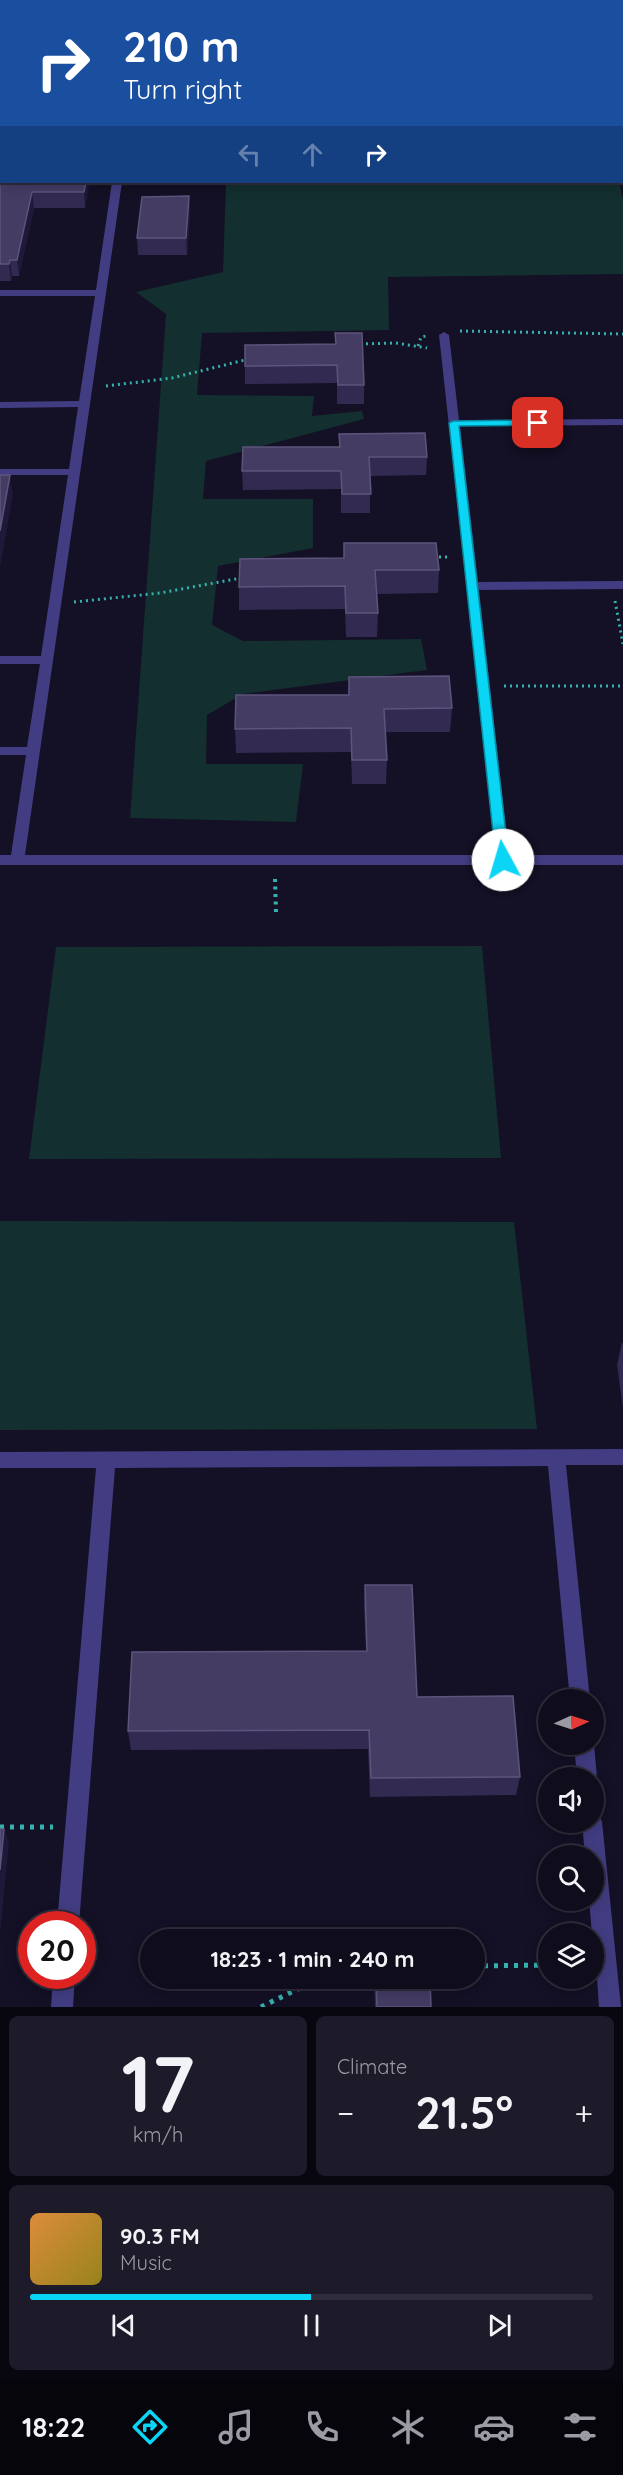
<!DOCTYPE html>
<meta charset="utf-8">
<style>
:root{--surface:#0f0c1c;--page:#1d1a29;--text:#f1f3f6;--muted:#9b9ba3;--line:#2f2c3b;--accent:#0bd5f4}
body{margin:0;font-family:Quicksand,sans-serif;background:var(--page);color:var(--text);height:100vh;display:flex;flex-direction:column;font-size:22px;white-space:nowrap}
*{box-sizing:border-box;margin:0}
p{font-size:20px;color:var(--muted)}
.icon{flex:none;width:33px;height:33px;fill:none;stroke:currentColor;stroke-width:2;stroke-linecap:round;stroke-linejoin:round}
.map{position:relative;height:2007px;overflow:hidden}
.drawer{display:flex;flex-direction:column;gap:9px;padding:9px;background:#08070f;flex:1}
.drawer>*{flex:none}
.guide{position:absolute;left:0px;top:0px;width:624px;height:183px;box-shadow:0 3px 15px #0003,0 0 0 2px var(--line);background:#1a4fa0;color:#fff;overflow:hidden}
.needle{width:39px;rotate:87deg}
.buttons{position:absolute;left:538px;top:1689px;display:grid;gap:12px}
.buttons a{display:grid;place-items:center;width:66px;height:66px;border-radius:50%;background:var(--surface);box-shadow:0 3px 15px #0003,0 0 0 2px var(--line);font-size:30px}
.speed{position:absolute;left:18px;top:1911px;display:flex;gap:12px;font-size:30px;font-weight:700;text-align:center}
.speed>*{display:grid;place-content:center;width:78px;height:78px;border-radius:50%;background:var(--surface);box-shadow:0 3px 15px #0003,0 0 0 2px var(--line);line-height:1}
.speed .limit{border:9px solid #d22;background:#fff;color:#111}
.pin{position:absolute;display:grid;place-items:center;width:51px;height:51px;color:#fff;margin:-26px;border-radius:12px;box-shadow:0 3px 9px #0006}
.me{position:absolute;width:66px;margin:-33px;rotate:354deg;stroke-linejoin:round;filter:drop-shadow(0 0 4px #0008)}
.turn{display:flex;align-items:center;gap:21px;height:126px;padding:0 24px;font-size:27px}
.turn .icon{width:78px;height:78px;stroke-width:2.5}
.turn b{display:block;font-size:42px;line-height:51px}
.lanes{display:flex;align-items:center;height:57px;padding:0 24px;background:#0003;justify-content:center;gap:30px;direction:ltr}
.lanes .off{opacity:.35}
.big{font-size:45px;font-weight:800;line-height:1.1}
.drawer .tile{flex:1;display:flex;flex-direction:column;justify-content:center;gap:9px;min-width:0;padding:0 21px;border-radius:9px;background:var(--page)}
.drawer .dial{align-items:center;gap:0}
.dial b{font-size:78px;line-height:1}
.song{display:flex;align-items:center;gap:18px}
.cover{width:72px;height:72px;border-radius:9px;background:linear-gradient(135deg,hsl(30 70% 55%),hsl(50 70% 35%))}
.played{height:6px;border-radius:3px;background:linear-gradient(90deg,var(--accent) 50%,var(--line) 50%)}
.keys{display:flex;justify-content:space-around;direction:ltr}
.heat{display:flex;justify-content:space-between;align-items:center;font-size:33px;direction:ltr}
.drawer .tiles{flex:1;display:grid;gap:9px;grid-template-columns:1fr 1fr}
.tile:last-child{grid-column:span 2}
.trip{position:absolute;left:140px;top:1929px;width:345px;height:60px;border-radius:30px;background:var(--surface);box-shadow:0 3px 15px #0003,0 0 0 2px var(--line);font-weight:800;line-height:60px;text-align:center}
.dock{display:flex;height:96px;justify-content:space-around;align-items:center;background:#06050b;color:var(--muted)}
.dock .icon{width:42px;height:42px}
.dock .on{color:var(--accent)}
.dock b{font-size:27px;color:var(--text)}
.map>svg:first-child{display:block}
.green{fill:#132f2f}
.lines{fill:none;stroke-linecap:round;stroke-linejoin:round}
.path-far2{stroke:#35b2ae;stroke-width:3;stroke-dasharray:2 4;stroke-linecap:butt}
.path-far1{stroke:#35b2ae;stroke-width:4;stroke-dasharray:3 4.5;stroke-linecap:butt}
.path{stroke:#35b2ae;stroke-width:5;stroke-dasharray:4 6;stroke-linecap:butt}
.lane{fill:#423d82;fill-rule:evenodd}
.wall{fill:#332a52}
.shaded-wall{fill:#1f1838}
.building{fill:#453c64;stroke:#5d547c;stroke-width:1.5}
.route{fill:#0bd5f4;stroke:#078a9f;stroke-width:1.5}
</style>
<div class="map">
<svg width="623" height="2007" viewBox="0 0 623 2007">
<rect width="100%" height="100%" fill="#141025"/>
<path class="green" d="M0,0H623V122L622,2H2L0,160Z
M226,182H619L623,199V274L388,277L389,330L202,333L197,395L314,396L312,416L362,411L364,419L206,461L203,499H313V548L218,566L212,625L243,641L421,639L427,670L243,694L207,715L206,764H303L296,822L130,818L166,314L136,292L223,272Z
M482,946L501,1158L29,1159L56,947Z
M0,1221L514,1222L537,1429L0,1430Z"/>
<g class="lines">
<path class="path-far2" d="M460,331L623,334
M360,344L396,343L427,348
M418,346L421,337L426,336
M106,386L172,378L249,359
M433,557H450
M615,601L623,644
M74,602L160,593L241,578
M504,686H623"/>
<path class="path-far1" d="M275,879L276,912"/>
<path class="path" d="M0,1827H53
M474,1966L549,1965
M261,2007L310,1983L328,1978"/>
<path class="lane" d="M622,127H623V133H622Z
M112,182H122L25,855H496L439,335L444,332L449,335L459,420L623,419V425L460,426L478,582L623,581V589L479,590L509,855H623V865H0V855H11L26,755H0V747H27L40,664H0V656H41L68,475H0V469H69L78,407L0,408V402L79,401L95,296H0V290H96Z
M623,1449V1465H566L590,1700H570L548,1466L115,1468L79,1924H57L96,1468H0V1452Z
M574,1744H594L597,1778L594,1785V1778H577Z
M594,1812L599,1815L602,1822L621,2007H599L594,1934H592L589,1900H594V1856H585L582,1822H594Z
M53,1976H75L73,2007H51Z"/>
</g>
<path class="wall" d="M0,169L2,182H89L85,208H34L19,276H12L11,281H0Z
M189,196L190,214L187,255H138L137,238Z
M335,333L364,385V404H337V383L245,384V366L335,344Z
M339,434L427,457L426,475L370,476V513H341V489L243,490L242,471L339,447Z
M344,543L439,570L438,593L377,594L378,613L377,637H346L345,609L239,610V587L344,558Z
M349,677L452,708L450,732H385L387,760L386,784H352L351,752L236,753L235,729L348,695Z
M622,1343H623V1408L617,1365Z
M365,1585L417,1697L520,1777L516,1795L370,1797L368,1749L131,1750L128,1731L366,1651L364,1605Z
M374,1978H430L431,2007H375Z"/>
<path class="shaded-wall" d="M86,182H89V185L85,208L84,192Z
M32,192L34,208L19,276L17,260Z
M189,196L190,214L187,255L186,238Z
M10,260L12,276L11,281L9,264Z
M10,475L13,495L0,567V531Z
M4,1829L9,1843L0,1934V1870Z"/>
<path class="building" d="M0,169H2V182H86L84,192H32L17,260H10L9,264H0Z
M189,196L186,238H137L142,197Z
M335,333H362L364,385H338L337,365L245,366V345L336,344Z
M425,433L427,457H369L371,494H342L341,471H242L243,447H340L339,434Z
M0,475H10L0,531Z
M344,543H436L439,570H375L378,613H346L345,586L239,587L240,559L344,558Z
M449,676L452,708L384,709L387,760H352L351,728L235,729L236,695H349V677Z
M365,1585H412L417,1697L513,1696L520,1777L371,1778L369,1730L128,1731L132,1652L367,1651Z
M0,1829H4L0,1870Z
M376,1978H430L431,2007H377Z"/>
<path class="route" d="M538,420L542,421V425L459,426L509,860L503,864L496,860L449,423L453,421Z"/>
</svg>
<div class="buttons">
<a><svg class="needle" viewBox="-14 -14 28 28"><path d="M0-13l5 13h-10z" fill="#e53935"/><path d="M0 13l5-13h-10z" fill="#9b9ba3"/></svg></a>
<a><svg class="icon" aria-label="sound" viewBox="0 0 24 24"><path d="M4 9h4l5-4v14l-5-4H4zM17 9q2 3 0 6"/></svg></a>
<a><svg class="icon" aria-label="search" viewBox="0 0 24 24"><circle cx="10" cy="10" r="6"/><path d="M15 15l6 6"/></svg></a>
<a><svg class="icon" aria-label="layers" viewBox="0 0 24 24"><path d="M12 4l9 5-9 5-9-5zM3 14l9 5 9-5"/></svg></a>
</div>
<div class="speed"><div class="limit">20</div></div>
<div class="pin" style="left:538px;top:423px;background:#d93025"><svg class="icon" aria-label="arrive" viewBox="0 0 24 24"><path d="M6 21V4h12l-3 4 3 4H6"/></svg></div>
<svg class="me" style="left:503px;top:860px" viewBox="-20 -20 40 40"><circle r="19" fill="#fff"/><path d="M0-13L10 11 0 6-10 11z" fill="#0bd5f4"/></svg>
<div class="trip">18:23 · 1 min · 240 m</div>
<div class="guide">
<div class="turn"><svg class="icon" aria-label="right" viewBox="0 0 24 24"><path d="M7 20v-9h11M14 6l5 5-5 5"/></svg><div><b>210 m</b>Turn right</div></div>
<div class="lanes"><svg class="icon off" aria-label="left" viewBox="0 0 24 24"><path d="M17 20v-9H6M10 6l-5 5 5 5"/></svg><svg class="icon off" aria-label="ahead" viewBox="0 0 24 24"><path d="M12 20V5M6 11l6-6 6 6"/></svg><svg class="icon" aria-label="right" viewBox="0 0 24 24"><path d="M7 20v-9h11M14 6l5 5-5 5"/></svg></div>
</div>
</div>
<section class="drawer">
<div class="tiles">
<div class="tile dial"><b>17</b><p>km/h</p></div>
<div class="tile"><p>Climate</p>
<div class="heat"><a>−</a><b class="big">21.5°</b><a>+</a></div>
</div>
<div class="tile">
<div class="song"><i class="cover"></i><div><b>90.3 FM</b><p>Music</p></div></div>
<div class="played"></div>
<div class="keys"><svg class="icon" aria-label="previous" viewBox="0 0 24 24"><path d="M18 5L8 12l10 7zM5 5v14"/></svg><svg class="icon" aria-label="pause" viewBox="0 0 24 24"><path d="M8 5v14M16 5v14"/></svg><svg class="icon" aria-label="next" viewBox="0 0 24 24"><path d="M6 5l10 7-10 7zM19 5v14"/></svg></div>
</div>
</div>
</section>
<nav class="dock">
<b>18:22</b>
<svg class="icon on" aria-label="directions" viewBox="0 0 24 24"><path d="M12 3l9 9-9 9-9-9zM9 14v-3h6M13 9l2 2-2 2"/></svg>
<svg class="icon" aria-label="music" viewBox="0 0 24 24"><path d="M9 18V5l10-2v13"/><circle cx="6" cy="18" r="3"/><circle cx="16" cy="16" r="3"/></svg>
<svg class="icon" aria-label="phone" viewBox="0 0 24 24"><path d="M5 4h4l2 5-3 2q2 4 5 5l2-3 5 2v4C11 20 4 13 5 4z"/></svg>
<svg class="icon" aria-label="climate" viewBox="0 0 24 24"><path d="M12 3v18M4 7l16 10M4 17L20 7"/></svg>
<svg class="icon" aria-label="car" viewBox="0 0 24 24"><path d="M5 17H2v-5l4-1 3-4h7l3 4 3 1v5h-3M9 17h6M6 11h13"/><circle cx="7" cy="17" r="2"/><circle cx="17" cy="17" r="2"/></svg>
<svg class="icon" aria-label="filters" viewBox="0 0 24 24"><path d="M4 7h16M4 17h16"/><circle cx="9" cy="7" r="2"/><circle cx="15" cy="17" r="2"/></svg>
</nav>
